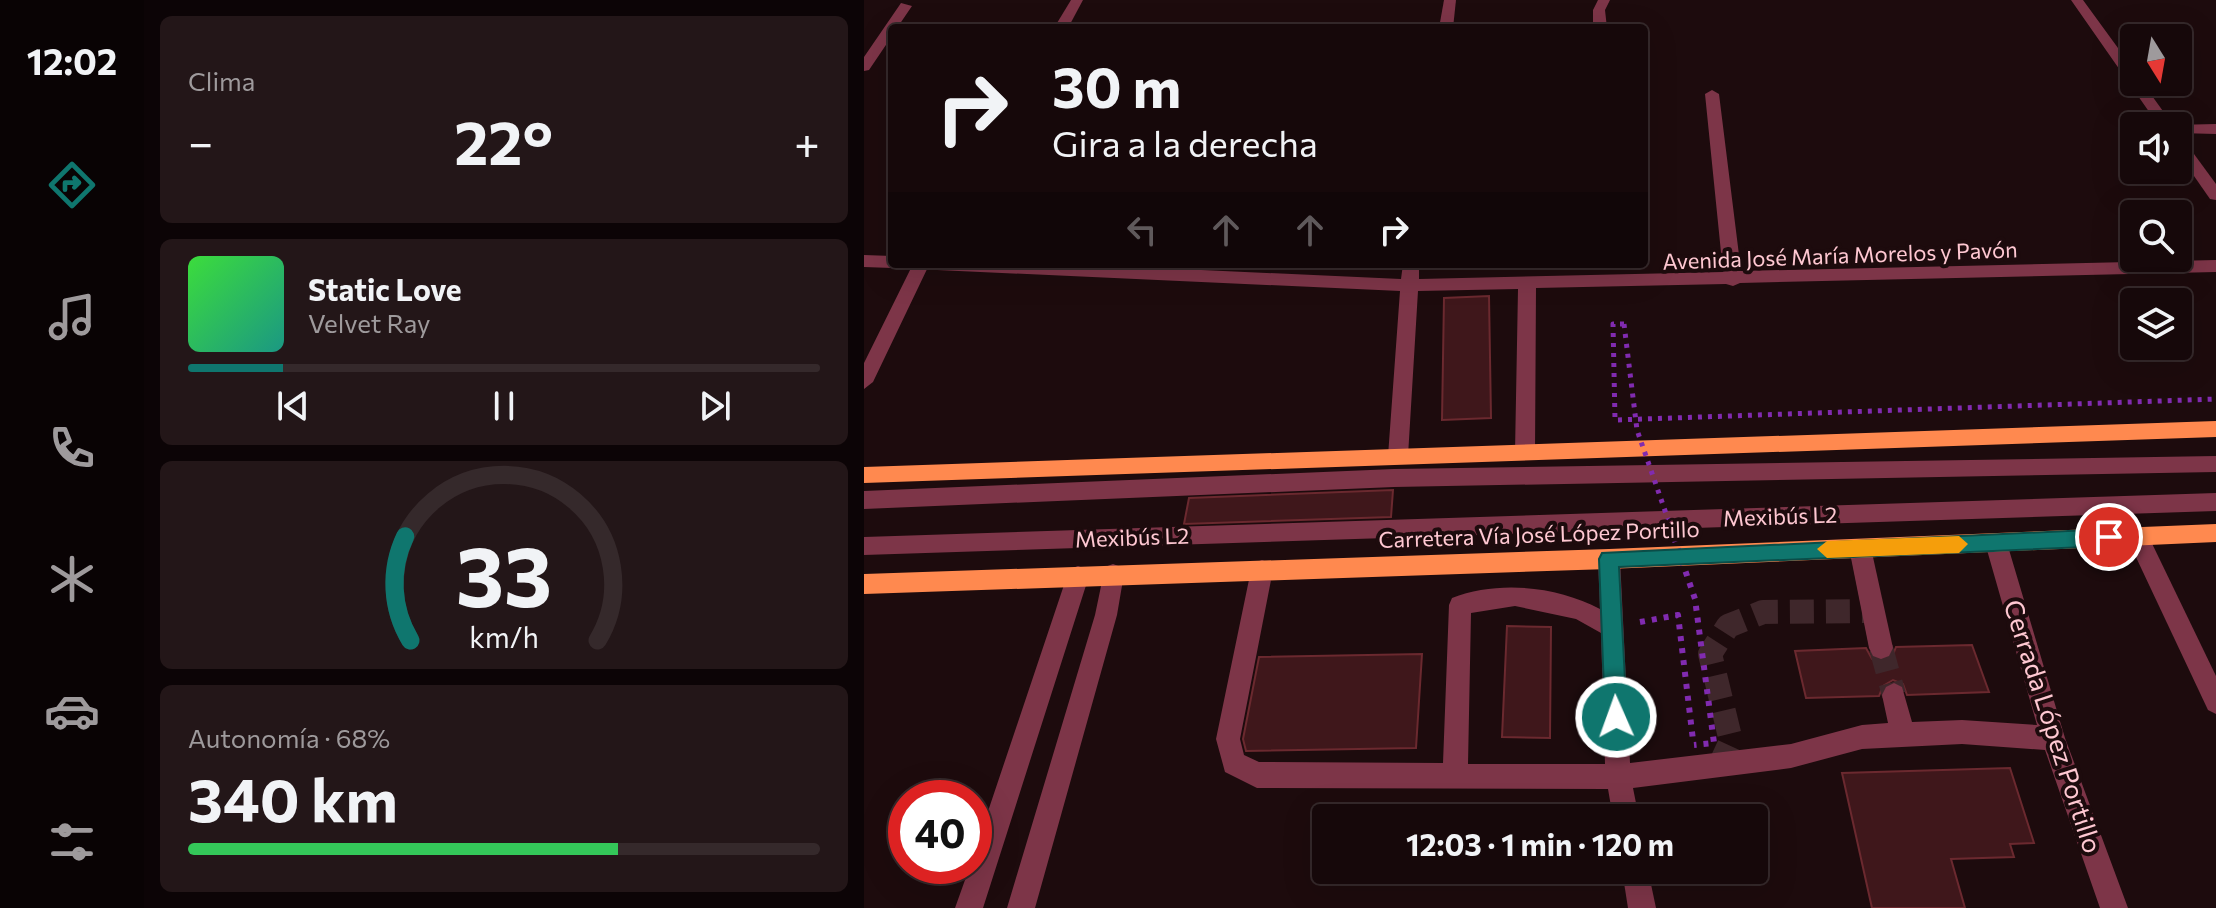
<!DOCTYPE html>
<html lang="es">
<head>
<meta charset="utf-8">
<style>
  :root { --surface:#16080a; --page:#231618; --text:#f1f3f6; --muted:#9e9a9c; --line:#35292b; --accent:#0f766e }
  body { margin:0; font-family:Commissioner,sans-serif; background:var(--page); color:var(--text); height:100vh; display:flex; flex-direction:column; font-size:30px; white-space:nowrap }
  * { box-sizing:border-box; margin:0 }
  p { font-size:26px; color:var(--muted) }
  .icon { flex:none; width:44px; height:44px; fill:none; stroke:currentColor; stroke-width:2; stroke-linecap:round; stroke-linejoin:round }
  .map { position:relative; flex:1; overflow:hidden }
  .side { display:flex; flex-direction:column; gap:16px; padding:16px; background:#0c0406; width:720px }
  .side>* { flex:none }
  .hud { position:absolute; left:24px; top:24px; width:760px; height:244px; border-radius:8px; box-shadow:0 8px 32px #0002,0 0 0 2px var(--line); background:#16080a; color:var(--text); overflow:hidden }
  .needle { width:52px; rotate:169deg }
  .controls { position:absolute; left:1256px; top:24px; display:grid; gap:16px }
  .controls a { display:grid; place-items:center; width:72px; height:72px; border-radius:8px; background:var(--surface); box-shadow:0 8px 32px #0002,0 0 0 2px var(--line); font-size:40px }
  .speed { position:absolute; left:24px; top:780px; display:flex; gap:16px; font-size:40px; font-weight:700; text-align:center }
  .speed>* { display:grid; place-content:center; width:104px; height:104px; border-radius:50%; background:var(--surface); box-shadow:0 8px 32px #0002,0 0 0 2px var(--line); line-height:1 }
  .speed .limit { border:12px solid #d22; background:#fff; color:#111 }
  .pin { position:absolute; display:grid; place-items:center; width:68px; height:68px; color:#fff; margin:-34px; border:4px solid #fff; border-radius:50%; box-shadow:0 2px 8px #0007 }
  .me { position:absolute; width:88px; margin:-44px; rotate:358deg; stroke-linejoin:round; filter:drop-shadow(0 0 6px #0008) }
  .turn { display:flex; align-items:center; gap:28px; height:168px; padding:0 32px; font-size:36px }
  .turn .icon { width:104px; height:104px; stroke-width:2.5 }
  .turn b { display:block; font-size:56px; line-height:68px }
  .lanes { display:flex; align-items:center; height:76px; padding:0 32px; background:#0003; justify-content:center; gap:40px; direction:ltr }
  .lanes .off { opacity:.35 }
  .big { font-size:60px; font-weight:700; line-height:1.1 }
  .side .widget { flex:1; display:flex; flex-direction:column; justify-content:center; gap:12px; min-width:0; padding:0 28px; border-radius:12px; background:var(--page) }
  .side .dial { align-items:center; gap:0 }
  .dial svg { height:208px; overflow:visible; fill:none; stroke:var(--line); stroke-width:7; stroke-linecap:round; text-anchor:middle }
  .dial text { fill:var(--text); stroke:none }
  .song { display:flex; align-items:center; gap:24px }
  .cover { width:96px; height:96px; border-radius:12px; background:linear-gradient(135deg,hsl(120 70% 55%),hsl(170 70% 35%)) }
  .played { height:8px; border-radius:4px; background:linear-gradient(90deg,var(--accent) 15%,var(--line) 15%) }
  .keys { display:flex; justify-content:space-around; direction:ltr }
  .heat { display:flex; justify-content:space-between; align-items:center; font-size:44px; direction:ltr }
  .charge { height:12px; border-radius:6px; background:linear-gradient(90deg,#34c759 68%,var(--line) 0) }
  .trip { position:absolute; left:448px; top:804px; width:456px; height:80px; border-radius:8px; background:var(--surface); box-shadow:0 8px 32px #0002,0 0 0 2px var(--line); font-weight:700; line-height:80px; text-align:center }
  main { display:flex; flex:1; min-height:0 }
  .tab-bar { display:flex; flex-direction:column; width:144px; justify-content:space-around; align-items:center; background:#090304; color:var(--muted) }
  .tab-bar .icon { width:56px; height:56px }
  .tab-bar .current { color:var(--accent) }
  .tab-bar b { font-size:36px; color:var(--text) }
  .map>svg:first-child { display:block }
</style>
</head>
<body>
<main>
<nav class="tab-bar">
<b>12:02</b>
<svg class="icon current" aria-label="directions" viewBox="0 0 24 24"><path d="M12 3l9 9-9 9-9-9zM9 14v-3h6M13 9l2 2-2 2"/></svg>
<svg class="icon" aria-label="music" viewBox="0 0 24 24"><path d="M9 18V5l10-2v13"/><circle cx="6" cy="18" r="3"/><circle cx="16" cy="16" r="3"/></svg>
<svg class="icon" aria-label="phone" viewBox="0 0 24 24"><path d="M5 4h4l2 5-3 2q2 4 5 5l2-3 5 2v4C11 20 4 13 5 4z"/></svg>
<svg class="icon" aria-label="climate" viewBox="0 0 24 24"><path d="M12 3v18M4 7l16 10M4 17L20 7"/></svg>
<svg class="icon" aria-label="car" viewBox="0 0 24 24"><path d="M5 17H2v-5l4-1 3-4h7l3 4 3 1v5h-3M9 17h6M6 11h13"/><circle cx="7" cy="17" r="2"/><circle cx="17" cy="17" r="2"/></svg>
<svg class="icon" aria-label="filters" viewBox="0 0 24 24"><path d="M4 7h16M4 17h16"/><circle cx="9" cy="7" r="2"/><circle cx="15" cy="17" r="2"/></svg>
</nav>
<section class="side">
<div class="widget"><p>Clima</p>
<div class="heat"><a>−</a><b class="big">22°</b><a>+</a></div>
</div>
<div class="widget">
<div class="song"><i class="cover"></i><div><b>Static Love</b><p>Velvet Ray</p></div></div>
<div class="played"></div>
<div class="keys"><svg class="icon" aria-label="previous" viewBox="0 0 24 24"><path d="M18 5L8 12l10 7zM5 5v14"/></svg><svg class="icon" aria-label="pause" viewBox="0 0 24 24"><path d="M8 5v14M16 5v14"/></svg><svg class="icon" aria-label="next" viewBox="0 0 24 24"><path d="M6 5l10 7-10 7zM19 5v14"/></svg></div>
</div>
<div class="widget dial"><svg viewBox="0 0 100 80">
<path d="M14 69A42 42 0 1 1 86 69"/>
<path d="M14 69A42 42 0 0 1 12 29" stroke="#0f766e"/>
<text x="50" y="56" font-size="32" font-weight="700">33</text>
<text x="50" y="72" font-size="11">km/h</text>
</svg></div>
<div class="widget"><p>Autonomía · 68%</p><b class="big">340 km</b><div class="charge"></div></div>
</section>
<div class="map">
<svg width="1352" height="908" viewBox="0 0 1352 908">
  <rect width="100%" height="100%" fill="#1d0b0d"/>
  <g fill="#3f171b" stroke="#6b292f" stroke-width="2">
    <polygon points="625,296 627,418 578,420 580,298"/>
    <polygon points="529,490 527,517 320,524 325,498"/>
    <polygon points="643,626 687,627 686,738 638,737"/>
    <polygon points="1108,645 1125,692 1043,695 1039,684 1029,680 1019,686 1015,696 942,698 931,651 1002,648 1008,659 1018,662 1028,657 1032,647"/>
    <polygon points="558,654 552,748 382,751 379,739 395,657"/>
    <polygon points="1146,768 1170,843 1146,844 1150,857 1087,859 1101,908 1008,908 978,773"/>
  </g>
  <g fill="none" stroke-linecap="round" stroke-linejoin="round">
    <g stroke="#3f272b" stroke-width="24" stroke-dasharray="24 12" stroke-linecap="butt">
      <polyline points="1017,648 1030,695"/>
      <polyline points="855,767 867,741 846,654 864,626 899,612 1009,611"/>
    </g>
    <polyline stroke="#812bb0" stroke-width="5" stroke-dasharray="4 6" stroke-linecap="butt" points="760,324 749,324 751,420 1352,399"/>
    <polyline stroke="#812bb0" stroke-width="6" stroke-dasharray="5 7" stroke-linecap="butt" points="776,622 814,615 829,740"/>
    <g fill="#7d3548" fill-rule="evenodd">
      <polygon points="207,0 219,0 204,28 190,28"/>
      <polygon points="580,0 592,0 589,28 575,28"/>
      <polygon points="734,0 746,0 741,10 743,28 729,28 729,10"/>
      <polygon points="1207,0 1219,0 1270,70 1270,82 1278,82 1309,125 1352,124 1352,134 1314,133 1314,126 1295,126"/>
      <polygon points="37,3 48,6 33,28 28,28 28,36 5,70 0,71 0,57"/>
      <polygon points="848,90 855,94 877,271 1352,260 1352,272 876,283 869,286 862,284 672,288 671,452 668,458 654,458 651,452 654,289 554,291 544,456 541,462 527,462 524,456 536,291 73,270 65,265 9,382 0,389 0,363 49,264 207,264 537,279 539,264 555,264 555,279 859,272 841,94"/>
      <polygon points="1314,137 1319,139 1352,184 1352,200 1346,199 1314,153"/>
      <polygon points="0,255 28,256 28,264 35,264 28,268 0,267"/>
      <polygon points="1352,456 1352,472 530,487 0,509 0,491 530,469"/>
      <polygon points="1352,493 1352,511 0,555 0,537"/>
      <polygon points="1273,527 1281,529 1352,676 1352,714 1344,710 1262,536 1265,529"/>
      <path d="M1132,534L1140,536L1143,543L1201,738L1264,908H1236L1181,750L1098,744L998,749L927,768L769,788L775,818H749L744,789L393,788L361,772L352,739L387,570L390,563L398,560L406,563L409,570L376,739L380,755L395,762L579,763L585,605L588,598C634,580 693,586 736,609L734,559L737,552L745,549L753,552L756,559L766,763L927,744L998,725L1024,723L1018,695L1022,687L1030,683L1038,687L1048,722L1098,720L1173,725L1121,543L1124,536ZM651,606L712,619L737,633L741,764H604L607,613Z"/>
      <polygon points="996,539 1004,541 1007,548 1029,648 1025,656 1017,659 1009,656 1005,648 985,548 988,541"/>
      <polygon points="249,564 257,567 260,574 253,615 171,908 143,908 231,615 241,567"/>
      <polygon points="214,566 222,569 225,576 119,908 91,908 106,866 110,866 110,853 203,576 206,569"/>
      <polygon points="758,870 784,870 792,908 764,908"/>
    </g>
    <g fill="#ff894f" fill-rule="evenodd">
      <polygon points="1352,421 1352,437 0,483 0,467"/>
      <polygon points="1352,524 1352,542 745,569 0,594 0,574 745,549"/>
    </g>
    <polyline stroke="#812bb0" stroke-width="5" stroke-dasharray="4 6" stroke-linecap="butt" points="760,324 773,430 807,528"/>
    <polyline stroke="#812bb0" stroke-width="6" stroke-dasharray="5 7" stroke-linecap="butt" points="806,526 831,599 850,743 830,745"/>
  </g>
  <polygon fill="#0f766e" stroke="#0a4d48" stroke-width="2" points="1245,529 1255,537 1245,546 755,567 763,717 760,724 752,728 744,724 741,717 735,559 738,553"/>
  <polygon fill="#f59e0b" points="1095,536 1104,544 1095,553 963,558 953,549 963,541"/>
  <g text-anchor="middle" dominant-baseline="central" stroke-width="8" stroke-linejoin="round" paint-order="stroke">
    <g font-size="22" fill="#ffc8d2" stroke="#1d0b0d">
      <text transform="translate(976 255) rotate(-2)">Avenida José María Morelos y Pavón</text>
      <text transform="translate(916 516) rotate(-2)">Mexibús L2</text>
      <text transform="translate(675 534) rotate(-2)">Carretera Vía José López Portillo</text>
      <text transform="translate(268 537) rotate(-2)">Mexibús L2</text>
    </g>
    <g font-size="26" fill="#ffc8d2" stroke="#1d0b0d">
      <text transform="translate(1190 726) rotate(72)">Cerrada López Portillo</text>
    </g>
  </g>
</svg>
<div class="controls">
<a><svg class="needle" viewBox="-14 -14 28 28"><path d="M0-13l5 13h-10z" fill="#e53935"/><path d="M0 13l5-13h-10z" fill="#9e9a9c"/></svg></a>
<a><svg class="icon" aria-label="sound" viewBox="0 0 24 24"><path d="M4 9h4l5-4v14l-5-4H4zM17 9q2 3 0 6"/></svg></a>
<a><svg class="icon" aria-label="search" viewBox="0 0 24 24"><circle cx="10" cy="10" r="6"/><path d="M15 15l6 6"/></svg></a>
<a><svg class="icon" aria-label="layers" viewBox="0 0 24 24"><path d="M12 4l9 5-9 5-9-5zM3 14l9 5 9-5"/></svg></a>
</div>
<div class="speed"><div class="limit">40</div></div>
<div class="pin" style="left:1245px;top:537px;background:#d93025"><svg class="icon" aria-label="arrive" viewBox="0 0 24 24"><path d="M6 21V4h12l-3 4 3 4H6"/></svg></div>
<svg class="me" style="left:752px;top:717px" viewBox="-20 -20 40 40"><circle r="17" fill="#0f766e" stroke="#fff" stroke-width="3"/><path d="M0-11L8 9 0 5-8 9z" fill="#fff"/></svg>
<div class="trip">12:03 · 1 min · 120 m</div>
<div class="hud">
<div class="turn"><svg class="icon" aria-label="right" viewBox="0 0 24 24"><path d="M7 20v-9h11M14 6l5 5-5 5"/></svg><div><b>30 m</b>Gira a la derecha</div></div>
<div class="lanes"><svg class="icon off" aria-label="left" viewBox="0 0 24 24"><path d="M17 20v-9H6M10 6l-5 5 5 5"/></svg><svg class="icon off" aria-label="ahead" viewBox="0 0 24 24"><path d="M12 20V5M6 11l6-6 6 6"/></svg><svg class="icon off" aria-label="ahead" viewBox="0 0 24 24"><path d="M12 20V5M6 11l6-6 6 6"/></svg><svg class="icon" aria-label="right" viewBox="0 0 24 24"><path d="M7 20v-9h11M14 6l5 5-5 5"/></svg></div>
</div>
</div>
</main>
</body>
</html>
